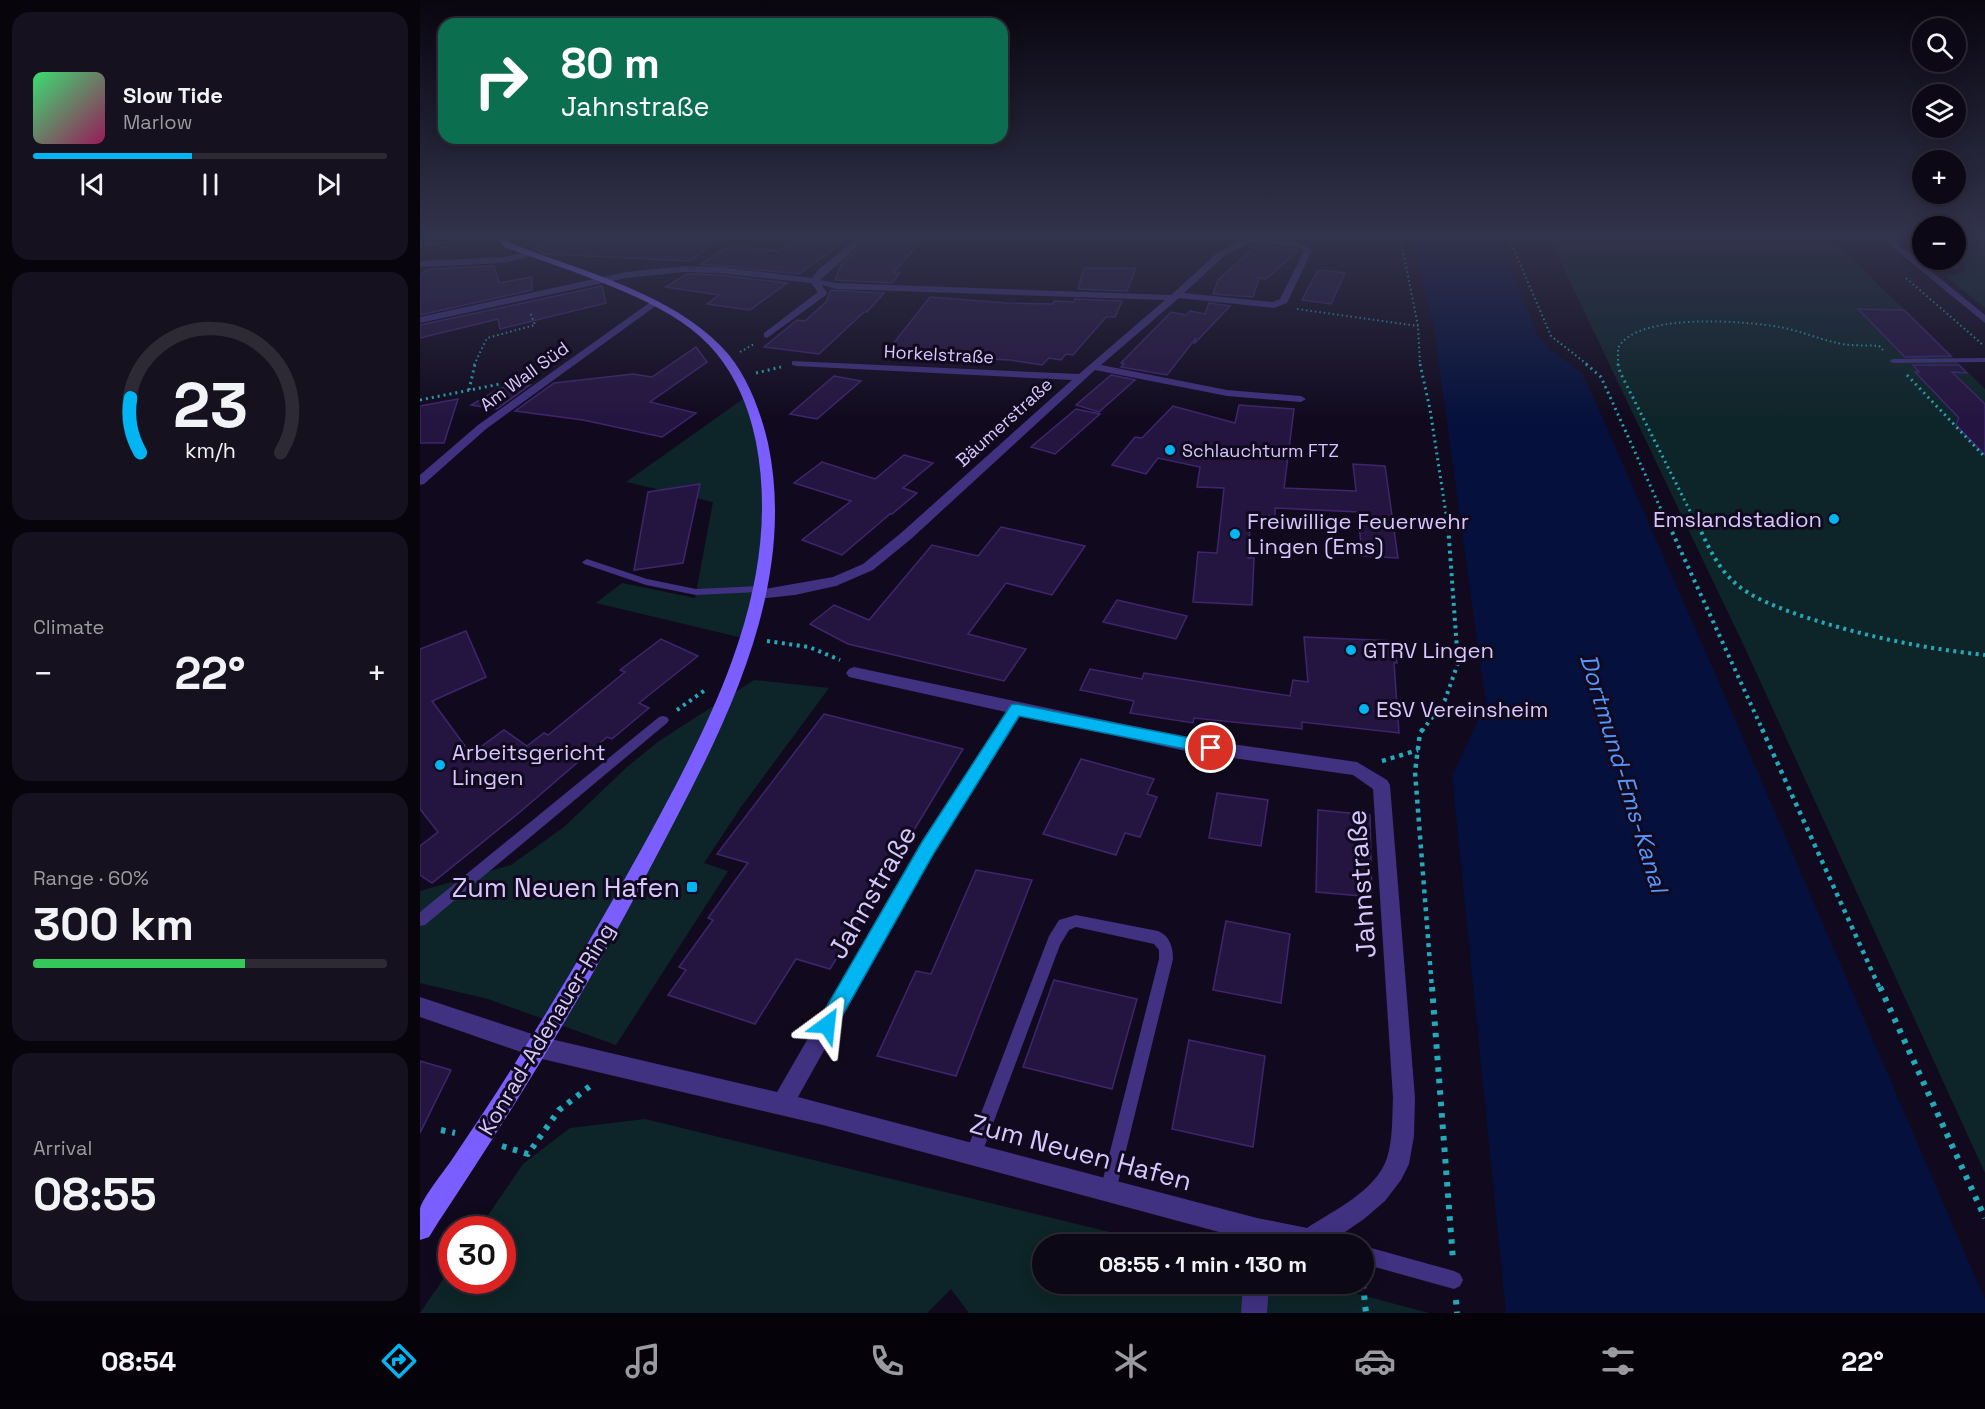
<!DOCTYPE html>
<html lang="en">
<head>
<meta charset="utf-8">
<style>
  :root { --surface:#0d0816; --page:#16111f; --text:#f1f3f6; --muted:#9a9aa1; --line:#2d2935; --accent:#00b5f2 }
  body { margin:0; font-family:"Space Grotesk",sans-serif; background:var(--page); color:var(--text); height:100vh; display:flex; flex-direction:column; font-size:22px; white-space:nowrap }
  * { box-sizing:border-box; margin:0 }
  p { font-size:20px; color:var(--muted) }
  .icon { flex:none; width:33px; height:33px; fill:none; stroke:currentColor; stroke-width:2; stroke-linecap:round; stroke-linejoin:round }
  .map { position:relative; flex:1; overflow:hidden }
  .panel { display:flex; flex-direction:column; gap:12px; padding:12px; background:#07040c; width:420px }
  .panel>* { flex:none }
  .hud { position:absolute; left:18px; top:18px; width:570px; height:126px; border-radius:18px; box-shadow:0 3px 15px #0003,0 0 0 2px var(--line); background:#0b6e4f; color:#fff; overflow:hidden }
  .fabs { position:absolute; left:1492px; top:18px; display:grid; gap:12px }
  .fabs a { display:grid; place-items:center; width:54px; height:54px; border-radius:50%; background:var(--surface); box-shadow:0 3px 15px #0003,0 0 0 2px var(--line); font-size:30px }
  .speed { position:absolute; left:18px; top:1216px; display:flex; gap:12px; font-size:30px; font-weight:700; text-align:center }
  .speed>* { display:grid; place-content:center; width:78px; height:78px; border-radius:50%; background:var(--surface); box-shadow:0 3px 15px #0003,0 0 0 2px var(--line); line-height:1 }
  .speed .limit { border:9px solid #d22; background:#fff; color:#111 }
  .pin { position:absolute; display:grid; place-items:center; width:51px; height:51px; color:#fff; margin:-26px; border:3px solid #fff; border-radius:50%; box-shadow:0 2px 6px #0007 }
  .me { position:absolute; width:66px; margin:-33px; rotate:30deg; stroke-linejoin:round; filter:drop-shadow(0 0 4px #0008) }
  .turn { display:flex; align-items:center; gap:21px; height:126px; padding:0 24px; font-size:27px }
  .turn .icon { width:78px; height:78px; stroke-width:2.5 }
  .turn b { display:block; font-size:42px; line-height:51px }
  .big { font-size:45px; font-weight:800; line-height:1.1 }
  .panel .widget { flex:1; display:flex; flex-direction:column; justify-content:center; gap:9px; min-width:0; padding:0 21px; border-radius:18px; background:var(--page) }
  .panel .dial { align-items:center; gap:0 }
  .dial svg { height:156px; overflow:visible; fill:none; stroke:var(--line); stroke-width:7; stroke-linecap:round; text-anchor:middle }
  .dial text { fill:var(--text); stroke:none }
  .song { display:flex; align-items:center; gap:18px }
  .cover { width:72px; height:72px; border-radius:9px; background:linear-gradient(135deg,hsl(140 70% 55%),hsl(330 70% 35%)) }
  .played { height:6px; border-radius:3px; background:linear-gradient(90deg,var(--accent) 45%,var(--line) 45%) }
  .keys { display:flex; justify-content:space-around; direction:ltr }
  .heat { display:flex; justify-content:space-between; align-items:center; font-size:33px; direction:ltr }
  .charge { height:9px; border-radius:4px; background:linear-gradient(90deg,#34c759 60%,var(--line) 0) }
  .trip { position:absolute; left:612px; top:1234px; width:342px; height:60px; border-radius:30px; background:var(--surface); box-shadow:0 3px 15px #0003,0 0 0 2px var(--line); font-weight:800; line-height:60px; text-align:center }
  .dock { display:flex; height:96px; justify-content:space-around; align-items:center; background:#050309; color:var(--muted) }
  .dock .icon { width:42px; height:42px }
  .dock .active { color:var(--accent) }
  .dock b { font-size:27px; color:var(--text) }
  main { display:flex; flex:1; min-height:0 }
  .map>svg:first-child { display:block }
</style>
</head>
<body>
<main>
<section class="panel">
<div class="widget">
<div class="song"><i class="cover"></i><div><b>Slow Tide</b><p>Marlow</p></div></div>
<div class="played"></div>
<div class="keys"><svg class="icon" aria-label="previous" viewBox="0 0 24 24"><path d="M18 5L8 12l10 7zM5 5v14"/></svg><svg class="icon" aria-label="pause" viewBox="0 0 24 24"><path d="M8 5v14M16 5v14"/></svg><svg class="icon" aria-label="next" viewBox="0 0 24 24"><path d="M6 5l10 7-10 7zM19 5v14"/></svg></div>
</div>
<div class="widget dial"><svg viewBox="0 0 100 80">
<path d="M14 69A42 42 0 1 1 86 69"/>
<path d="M14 69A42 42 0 0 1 9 41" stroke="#00b5f2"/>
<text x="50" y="56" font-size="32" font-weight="700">23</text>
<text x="50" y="72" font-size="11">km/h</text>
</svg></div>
<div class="widget"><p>Climate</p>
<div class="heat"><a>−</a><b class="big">22°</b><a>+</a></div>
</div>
<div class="widget"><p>Range · 60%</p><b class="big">300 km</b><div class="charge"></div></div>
<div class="widget"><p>Arrival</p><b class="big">08:55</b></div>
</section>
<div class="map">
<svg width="1565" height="1313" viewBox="0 0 1565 1313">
  <rect width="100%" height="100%" fill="#110a1e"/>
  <g fill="#0d2528">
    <polygon points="1128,236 1409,236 1565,389 1565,1173 1325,648"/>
    <polygon points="1536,236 1565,236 1565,308 1526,276 1544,272 1546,268 1537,252 1549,249"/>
    <polygon points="323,399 333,408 349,526 327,639 176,603 202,583 275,598 293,502 206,482"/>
    <polygon points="334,680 409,688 321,807 284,863 308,871 196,1045 68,999 0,983 0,891 91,865 144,827 207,767 239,741"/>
    <polygon points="225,1119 743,1245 622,1245 622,1284 899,1284 1009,1313 549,1313 531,1289 507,1313 0,1313 31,1268 32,1281 82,1281 82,1230 58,1230 103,1164 150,1128"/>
  </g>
  <polygon fill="#05113c" points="992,236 1077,236 1118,336 1130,349 1163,374 1301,687 1565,1300 1565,1313 1086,1313 1032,776 1066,704 1014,329"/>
  <g fill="#241540" stroke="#3f256e" stroke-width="1.5">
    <polygon points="116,236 222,236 295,241 270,261 126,254 116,250"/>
    <polygon points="382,236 431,236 379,274 281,264 310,246 360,251"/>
    <polygon points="457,237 503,239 473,273 480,273 472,283 415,280 422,263 447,241 452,241"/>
    <polygon points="837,245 879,250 846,279 839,278 833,297 793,294 798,280"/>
    <polygon points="74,266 79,283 112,277 112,290 0,315 0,275 8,269"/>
    <polygon points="664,268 716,268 707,291 658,289"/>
    <polygon points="898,270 925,273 911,304 882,300"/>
    <polygon points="266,274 299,275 367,283 330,310 287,304 299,295 246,287"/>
    <polygon points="182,286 186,303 80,329 78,319 0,338 0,325"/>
    <polygon points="411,290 464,293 447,312 444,312 399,354 344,347 377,320 385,321 406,302"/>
    <polygon points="510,297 587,303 633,304 634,301 654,302 655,299 702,301 695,317 686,317 653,355 646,354 641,360 629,358 622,365 590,360 465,354"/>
    <polygon points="789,303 810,306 774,344 776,338 747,375 701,367 704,364 701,363 751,312 766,315 770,311 785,314"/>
    <polygon points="1438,309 1484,310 1531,356 1485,357"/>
    <polygon points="276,347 287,362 230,402 276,413 242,437 163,420 95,411 134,383 213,374 232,377"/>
    <polygon points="1493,365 1539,365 1547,373 1532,372 1565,404 1565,455 1536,425 1539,418 1495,372 1499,372"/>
    <polygon points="691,375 715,380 679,412 656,405"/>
    <polygon points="414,376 441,381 397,419 370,414"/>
    <polygon points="110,385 77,409 51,405 80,388"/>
    <polygon points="38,399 24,443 0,443 0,406"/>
    <polygon points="819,405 874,409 864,488 936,491 933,464 965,466 978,558 942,556 938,512 855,508 855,516 831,515 828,558 834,558 832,605 773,602 778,552 797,553 804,488 777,487 780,467 738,458 726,474 692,465 715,437 722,438 753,406 815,423"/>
    <polygon points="656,409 680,414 635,454 611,447"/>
    <polygon points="484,455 513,463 483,488 497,493 472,514 470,514 422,555 382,540 431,501 374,483 402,462 455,479"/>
    <polygon points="280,484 263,563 214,570 228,492"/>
    <polygon points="581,527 665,546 632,595 586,583 548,634 606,649 584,681 428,644 390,624 414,605 449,620 512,545 558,556"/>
    <polygon points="697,600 767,616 756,639 683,622"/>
    <polygon points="46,631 66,677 12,701 51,754 84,730 107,746 124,733 128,735 205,672 200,670 241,639 278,656 219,703 229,708 192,739 187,737 100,812 12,883 0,875 0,846 18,832 0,809 0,649"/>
    <polygon points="884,637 975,641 977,663 974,663 979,733 882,722 882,729 774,718 773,723 710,713 714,701 660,690 670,669 722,679 724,673 870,696 873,680 888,682"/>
    <polygon points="404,714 543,749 410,969 376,959 335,1024 248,995 266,970 259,967 293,920 288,918 328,863 297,854"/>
    <polygon points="661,759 734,779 727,794 737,797 720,837 705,833 696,855 623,834"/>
    <polygon points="797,793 848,800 841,846 789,838"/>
    <polygon points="898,810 950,815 952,897 896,892"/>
    <polygon points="556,870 612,880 536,1076 457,1056 496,971 511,974"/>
    <polygon points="806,921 870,934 861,1003 793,990"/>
    <polygon points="634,980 717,999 692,1089 603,1067"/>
    <polygon points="769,1040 845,1056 833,1147 752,1129"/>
    <polygon points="0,1061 31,1070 0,1133"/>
  </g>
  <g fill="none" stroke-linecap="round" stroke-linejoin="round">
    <g stroke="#23a9b7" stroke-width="2" stroke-dasharray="1.5 3" stroke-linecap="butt">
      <polyline points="53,236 64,245"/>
      <polyline points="980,236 998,326 1000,365"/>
      <polyline points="1088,236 1131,336 1168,365"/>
      <polyline points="1439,236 1449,246"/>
      <polyline points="0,245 56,240"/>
      <polyline points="1486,278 1562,344"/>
      <polyline points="877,309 998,326"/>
      <polyline points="320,352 334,344"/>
      <polyline points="54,365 67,338 115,325 110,312"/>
      <path d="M1198,365V348C1217,312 1325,321 1360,327C1381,331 1401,340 1422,344C1434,346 1447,345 1459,346L1463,350"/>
    </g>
    <g stroke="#23a9b7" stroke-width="3" stroke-dasharray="2 4" stroke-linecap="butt">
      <polyline points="1000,364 1010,409 1028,527"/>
      <polyline points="1166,364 1181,377 1249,527"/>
      <polyline points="1198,364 1200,372 1278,527"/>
      <polyline points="336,373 361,367"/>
      <polyline points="1487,375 1565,457"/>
      <polyline points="49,390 55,364"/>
      <polyline points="0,400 95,381"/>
    </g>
    <g stroke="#23a9b7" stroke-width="4" stroke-dasharray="3 4.5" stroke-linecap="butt">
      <polyline points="1249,525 1343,731"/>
      <path d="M1278,525C1288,546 1297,567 1315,583C1332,598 1355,606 1376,614C1438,635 1500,648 1565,655"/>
      <polyline points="347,641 389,647 420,660"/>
      <polyline points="257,710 285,690"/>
      <polyline points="1002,731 1025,700 1038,663 1028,525"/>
    </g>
    <g stroke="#23a9b7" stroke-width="4.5" stroke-dasharray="4 5" stroke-linecap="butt">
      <polyline points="1003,729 1000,733 995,772 1012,989"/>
      <polyline points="1342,729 1460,989"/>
      <polyline points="962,761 998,750"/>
    </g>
    <g stroke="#23a9b7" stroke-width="6" stroke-dasharray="4.5 7" stroke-linecap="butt">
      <polyline points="1012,987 1033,1260"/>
      <polyline points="1460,987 1565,1218"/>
      <polyline points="21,1130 35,1133"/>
      <polyline points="82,1146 108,1154 139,1110 174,1083"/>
      <polyline points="943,1284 946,1313"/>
      <polyline points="1036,1300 1037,1313"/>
    </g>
    <g fill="#403181" fill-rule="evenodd">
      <polygon points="1527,260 1533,260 1538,263 1537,268 1504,272 1501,270 1504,268 1533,265"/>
      <polygon points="1565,358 1565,362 1473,363 1469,361 1473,359"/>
      <polygon points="167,559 227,579 276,589 339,586 344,589 339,592 276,595 226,585 164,564 162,562"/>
      <polygon points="243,716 247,717 249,720 247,723 5,925 0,926 0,912 239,717"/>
      <path d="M656,915L738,931C750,936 753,947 753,959L696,1191L694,1197L688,1199L682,1197L680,1191L739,959V950L734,944L656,927L649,930L640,945L559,1161L553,1163L547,1161L545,1155L629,936L639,920Z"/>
      <polygon points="944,1246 1034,1271 1040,1274 1043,1280 1040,1286 1034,1289 944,1264"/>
    </g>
    <g fill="#403181" fill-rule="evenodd">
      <path d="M440,236H449L400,280L416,283L751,295L797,253L828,236L881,243L892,250L867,303L854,308L759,298L681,365L807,390L881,396L886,399L881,402L807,396L675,370L491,539L453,570L416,586L375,595L338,599L331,594L333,591L413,577L443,564L481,533L652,380L376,366L372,365V361L659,374L745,300L416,289L402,285L407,293L406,295L347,338L344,337V333L398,292L391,283L299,273L264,272L206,278L0,323V317L206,272L264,266L299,267L392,278L399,269ZM831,242L879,247L884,251L860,299L853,302L764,293L803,257Z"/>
      <polygon points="1459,236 1468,236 1565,315 1565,323"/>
      <polygon points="110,251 114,254 113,256 84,263 0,267 0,261 84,257"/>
      <polygon points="229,303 237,305 66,429 4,484 0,485 0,475 58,425"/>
      <path d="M434,667L770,738L937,762L967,780L970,785L995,1098L994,1136L989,1164L981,1180L965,1201L944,1219L906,1245H825V1239L403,1125L118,1058L0,1017V997L118,1036L357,1092L502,841L586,712L429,677L426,673L429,669ZM601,715L770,752L933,775L953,789L973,1098C972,1118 973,1139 967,1158C956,1191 914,1210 887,1228L837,1218L378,1097L514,853Z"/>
      <polygon points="823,1284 849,1284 847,1313 821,1313"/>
    </g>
    <path fill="#7b5eff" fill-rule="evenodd" d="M77,236H85L90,243C161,271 259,295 309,355C329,380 341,413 348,443C380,596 296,742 228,872C165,993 94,1108 19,1221L9,1237L0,1240C0,1231 0,1219 0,1209C2,1198 26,1169 33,1158C56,1124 79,1090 100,1055C143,987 183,918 222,848C289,725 364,588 336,442C329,406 314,371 288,344C243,297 145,270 84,247Z"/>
  </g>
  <linearGradient id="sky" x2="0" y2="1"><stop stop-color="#090610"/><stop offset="0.56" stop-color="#32334c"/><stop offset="1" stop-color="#32334c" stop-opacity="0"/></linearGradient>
  <rect width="1565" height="420" fill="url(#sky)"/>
  <polygon fill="#00b5f2" stroke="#00769d" stroke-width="1.5" points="596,704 791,742 797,744 799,748 797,752 791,754 599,716 514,853 413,1032 407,1035 400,1032 397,1025 400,1018 502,842 591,705"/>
  <g fill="#00b5f2" stroke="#110a1e" stroke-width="2">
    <circle cx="750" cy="450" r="6"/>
    <circle cx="1414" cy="519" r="6"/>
    <circle cx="815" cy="534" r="6"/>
    <circle cx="931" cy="650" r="6"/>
    <circle cx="944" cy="709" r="6"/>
    <circle cx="20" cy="765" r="6"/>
    <rect x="266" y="881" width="12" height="12" rx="3"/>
  </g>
  <g text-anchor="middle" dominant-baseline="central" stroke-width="6" stroke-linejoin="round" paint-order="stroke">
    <g font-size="18" fill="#d6c7ff" stroke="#110a1e">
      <text transform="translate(519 354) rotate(3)">Horkelstraße</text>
      <text transform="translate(104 376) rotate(-36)">Am Wall Süd</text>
      <text transform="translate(584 422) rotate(-42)">Bäumerstraße</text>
    </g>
    <g font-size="18" fill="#d6c7ff" stroke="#110a1e" text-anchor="start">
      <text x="762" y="450">Schlauchturm FTZ</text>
    </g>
    <g font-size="22" fill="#d6c7ff" stroke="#110a1e" text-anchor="start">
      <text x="1402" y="519" text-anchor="end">Emslandstadion</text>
      <text x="827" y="521">Freiwillige Feuerwehr<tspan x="827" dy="25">Lingen (Ems)</tspan></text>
      <text x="943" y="650">GTRV Lingen</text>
      <text x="956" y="709">ESV Vereinsheim</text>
      <text x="32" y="752">Arbeitsgericht<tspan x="32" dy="25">Lingen</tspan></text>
    </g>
    <g font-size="22" fill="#d6c7ff" stroke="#110a1e">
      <text transform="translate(126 1029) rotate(-59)">Konrad-Adenauer-Ring</text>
    </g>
    <g font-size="24" font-style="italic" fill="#5596ff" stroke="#110a1e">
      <text transform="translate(1204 773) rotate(73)">Dortmund-Ems-Kanal</text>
    </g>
    <g font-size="27" fill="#d6c7ff" stroke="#110a1e">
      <text transform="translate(941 884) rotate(-94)">Jahnstraße</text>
      <text transform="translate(452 892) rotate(-60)">Jahnstraße</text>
      <text transform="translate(661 1152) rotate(15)">Zum Neuen Hafen</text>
    </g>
    <g font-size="27" fill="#d6c7ff" stroke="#110a1e" text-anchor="end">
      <text x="260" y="887">Zum Neuen Hafen</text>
    </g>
  </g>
</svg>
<div class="fabs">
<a><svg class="icon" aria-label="search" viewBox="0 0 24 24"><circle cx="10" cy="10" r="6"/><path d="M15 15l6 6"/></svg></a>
<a><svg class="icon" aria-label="layers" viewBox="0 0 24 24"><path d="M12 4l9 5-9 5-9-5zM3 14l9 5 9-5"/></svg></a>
<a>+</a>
<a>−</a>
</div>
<div class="speed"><div class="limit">30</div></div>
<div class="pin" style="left:791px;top:748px;background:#d93025"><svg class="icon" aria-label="arrive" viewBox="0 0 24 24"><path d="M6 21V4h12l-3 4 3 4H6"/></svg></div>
<svg class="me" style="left:407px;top:1025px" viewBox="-20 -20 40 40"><path d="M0-17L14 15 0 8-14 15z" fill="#00b5f2" stroke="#fff" stroke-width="4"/></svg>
<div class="trip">08:55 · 1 min · 130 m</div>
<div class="hud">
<div class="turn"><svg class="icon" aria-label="right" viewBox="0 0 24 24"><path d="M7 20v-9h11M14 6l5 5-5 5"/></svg><div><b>80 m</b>Jahnstraße</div></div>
</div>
</div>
</main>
<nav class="dock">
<b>08:54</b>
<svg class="icon active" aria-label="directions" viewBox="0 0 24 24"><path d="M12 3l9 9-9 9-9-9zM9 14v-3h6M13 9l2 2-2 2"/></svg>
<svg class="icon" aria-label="music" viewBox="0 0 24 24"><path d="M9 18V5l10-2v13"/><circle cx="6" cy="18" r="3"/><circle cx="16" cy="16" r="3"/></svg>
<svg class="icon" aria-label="phone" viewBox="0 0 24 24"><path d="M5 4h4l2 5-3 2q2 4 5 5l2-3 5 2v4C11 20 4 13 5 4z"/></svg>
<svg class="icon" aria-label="climate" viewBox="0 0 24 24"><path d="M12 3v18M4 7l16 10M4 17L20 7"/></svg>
<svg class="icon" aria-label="car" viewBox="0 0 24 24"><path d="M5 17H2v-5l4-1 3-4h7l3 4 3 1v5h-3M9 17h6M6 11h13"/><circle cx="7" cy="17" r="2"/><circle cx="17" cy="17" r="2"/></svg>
<svg class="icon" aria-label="filters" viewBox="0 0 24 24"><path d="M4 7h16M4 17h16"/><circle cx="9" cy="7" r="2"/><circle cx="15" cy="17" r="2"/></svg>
<b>22°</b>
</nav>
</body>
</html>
